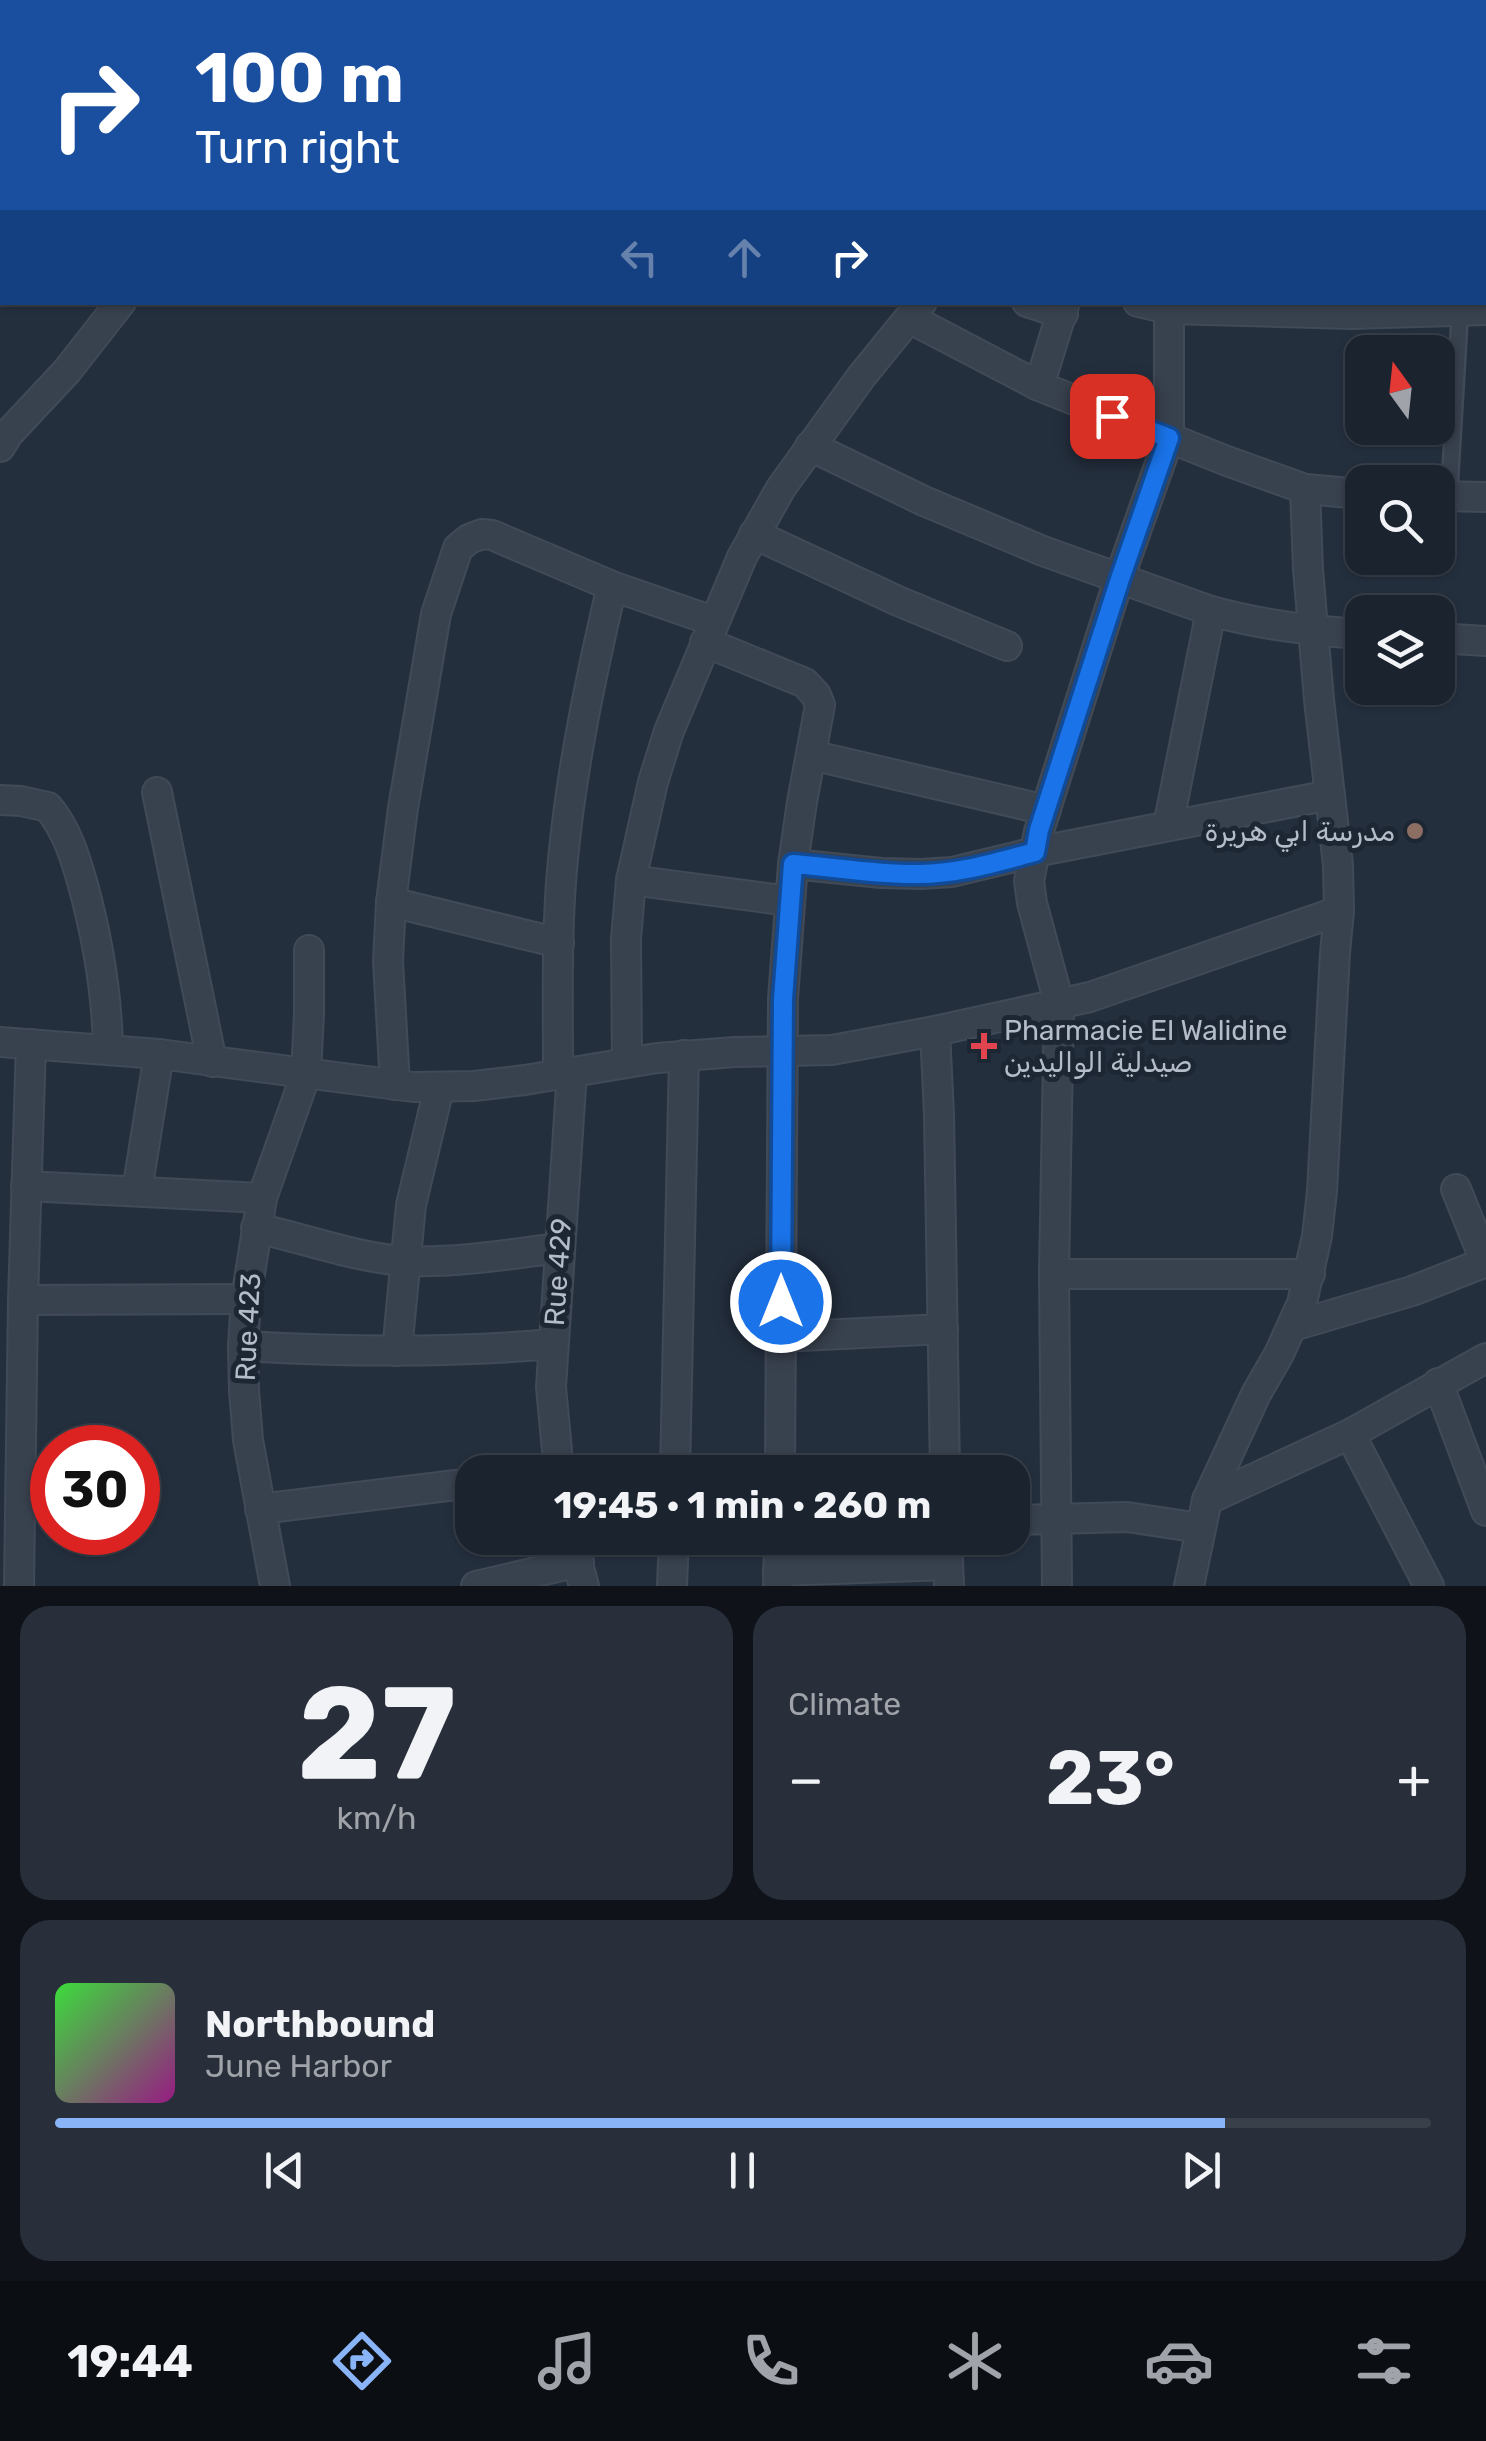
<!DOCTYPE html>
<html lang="en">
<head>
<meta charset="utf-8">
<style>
  :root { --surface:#1b232e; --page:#282f3a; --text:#f1f3f6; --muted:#a0a4aa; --line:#39404a; --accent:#8ab4f8 }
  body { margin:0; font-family:Rubik,"Noto Naskh Arabic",sans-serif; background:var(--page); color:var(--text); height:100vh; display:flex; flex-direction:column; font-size:38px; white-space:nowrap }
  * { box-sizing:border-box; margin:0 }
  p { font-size:32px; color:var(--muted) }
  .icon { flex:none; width:55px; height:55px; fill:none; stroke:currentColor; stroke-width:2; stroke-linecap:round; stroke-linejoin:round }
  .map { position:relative; height:1586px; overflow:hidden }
  .sheet { display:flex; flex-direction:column; gap:20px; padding:20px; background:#0f1319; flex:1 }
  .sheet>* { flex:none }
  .hud { position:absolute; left:0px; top:0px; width:1488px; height:305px; box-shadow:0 2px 8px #0004,0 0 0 2px var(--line); background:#1a4fa0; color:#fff; overflow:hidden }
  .needle { width:65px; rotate:345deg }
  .tools { position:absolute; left:1345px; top:335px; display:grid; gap:20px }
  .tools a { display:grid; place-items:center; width:110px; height:110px; border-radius:20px; background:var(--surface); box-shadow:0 2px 8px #0004,0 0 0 2px var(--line); font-size:50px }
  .speed { position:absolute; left:30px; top:1425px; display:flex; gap:20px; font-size:50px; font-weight:700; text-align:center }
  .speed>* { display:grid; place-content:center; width:130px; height:130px; border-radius:50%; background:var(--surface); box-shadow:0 2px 8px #0004,0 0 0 2px var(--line); line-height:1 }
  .speed .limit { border:15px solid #d22; background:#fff; color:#111 }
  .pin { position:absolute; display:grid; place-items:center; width:85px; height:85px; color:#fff; margin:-42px; border-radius:20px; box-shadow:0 5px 15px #0006 }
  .me { position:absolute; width:110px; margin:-55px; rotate:0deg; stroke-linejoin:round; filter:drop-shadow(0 0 8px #0008) }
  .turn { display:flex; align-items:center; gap:35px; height:210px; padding:0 30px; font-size:45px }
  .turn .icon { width:130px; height:130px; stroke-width:2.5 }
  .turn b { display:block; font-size:70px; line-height:85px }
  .lanes { display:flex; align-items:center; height:95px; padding:0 30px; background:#0003; justify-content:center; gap:50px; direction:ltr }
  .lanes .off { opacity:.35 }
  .big { font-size:75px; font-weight:700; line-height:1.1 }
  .sheet .widget { flex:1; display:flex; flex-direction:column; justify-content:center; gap:15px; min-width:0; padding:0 35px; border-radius:30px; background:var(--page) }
  .sheet .dial { align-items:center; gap:0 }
  .dial b { font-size:130px; line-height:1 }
  .song { display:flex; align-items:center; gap:30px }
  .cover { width:120px; height:120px; border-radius:15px; background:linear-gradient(135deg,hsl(120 70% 55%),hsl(310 70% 35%)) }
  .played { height:10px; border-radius:5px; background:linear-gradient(90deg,var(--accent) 85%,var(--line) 85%) }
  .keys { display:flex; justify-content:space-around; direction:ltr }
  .heat { display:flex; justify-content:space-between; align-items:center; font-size:55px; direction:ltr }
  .sheet .tiles { flex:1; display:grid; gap:20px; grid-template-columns:1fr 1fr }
  .widget:last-child { grid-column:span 2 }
  .trip { position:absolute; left:455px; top:1455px; width:575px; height:100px; border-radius:30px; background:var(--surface); box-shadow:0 2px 8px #0004,0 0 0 2px var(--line); font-weight:700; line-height:100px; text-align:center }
  .tab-bar { display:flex; height:160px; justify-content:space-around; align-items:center; background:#0b0e12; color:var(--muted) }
  .tab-bar .icon { width:70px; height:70px }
  .tab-bar .selected { color:var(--accent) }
  .tab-bar b { font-size:45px; color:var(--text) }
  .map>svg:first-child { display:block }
</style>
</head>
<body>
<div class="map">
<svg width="1486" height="1586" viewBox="0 0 1486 1586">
  <rect width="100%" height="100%" fill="#242f3e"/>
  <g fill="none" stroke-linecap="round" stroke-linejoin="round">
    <g stroke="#414a57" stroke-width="19">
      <polyline id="service" points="1449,497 1460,311"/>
    </g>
    <g stroke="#414a57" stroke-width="32">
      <g id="minor">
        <polyline points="587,0 589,2"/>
        <polyline points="685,0 687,2"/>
        <polyline points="780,0 780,2"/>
        <polyline points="892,0 892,2"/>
        <polyline points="1074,0 1074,2"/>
        <polyline points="26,2 27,0"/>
        <polyline points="1228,2 1229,0"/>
        <polyline points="1485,26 1486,26"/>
        <polyline points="0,80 2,72"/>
        <polyline points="0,151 2,151"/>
        <polyline points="1485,178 1486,178"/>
        <polyline points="1027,302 1063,314"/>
        <polyline points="1138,302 1169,309 1170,302"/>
        <polyline points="911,319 1039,386 1227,461 1305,489 1362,494"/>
        <polyline points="1039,386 1065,302"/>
        <path d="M810,446L924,501L1043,551L1211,611C1261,625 1311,631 1362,634"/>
        <polyline points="0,447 8,434 67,371 121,302"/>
        <polyline points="1438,496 1486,497"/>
        <polyline points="754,534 898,601 1007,646"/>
        <polyline points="1438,638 1486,641"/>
        <polyline points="705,642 805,683 816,695 820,705 802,802 793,864 783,999 780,1472"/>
        <polyline points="811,755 1046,810"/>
        <polyline points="157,792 212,1062"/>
        <path d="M0,800L21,801L48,807C67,830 75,857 83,885C98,940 107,993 108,1049"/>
        <polyline points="1168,826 1211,611"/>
        <polyline points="793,864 881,873 921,874 952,872 1035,852 1330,795"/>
        <polyline points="631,880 789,901"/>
        <polyline points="391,902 559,943"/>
        <polyline points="935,1031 939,1115 945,1472"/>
        <polyline points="0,1042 159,1054 413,1087 474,1086 525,1080 657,1058 735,1052 832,1050 935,1031 1090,997 1339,911"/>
        <polyline points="627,1062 626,939 631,880 653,782 669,731 742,557 781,488 861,377 922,302"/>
        <path d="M558,1075C558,1003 556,930 563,859C572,766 591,676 612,586"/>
        <polyline points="395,1085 388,961 391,902 403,808 436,614 458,548 469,539 482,534 492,535 612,586 713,621"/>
        <polyline points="26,1186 262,1198"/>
        <polyline points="1456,1189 1486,1263"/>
        <polyline points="137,1191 159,1054"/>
        <path d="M256,1228C303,1238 360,1259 407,1261C458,1263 509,1254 560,1248"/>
        <polyline points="1054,1274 1310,1274"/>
        <polyline points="23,1300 246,1299"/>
        <polyline points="1293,1326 1412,1291 1486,1262"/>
        <polyline points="781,1337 943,1329"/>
        <path d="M243,1346C346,1352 450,1353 553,1344"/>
        <polyline points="397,1351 411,1205 439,1088"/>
        <polyline points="1438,1383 1486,1511"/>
        <polyline points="1350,1434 1429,1586"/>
        <polyline points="559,1472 551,1387 572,1072"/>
        <polyline points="675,1472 684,1055"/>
        <polyline points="1207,1500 1350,1434 1486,1358"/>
        <polyline points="260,1509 472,1483"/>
        <polyline points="1012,1520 1127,1517 1200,1528"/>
        <polyline points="571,1538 584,1586"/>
        <polyline points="947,1538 949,1586"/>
        <polyline points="778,1571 948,1565"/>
        <polyline points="19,1586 23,1300 31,1044"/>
        <polyline points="275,1586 248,1440 244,1390 243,1346 246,1299 262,1198 306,1074 309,1014 309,950"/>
        <polyline points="476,1586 579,1562"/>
        <polyline points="672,1586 674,1538"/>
        <polyline points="778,1586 779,1538"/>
        <polyline points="1057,1586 1054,1274 1059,1003 1032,903 1029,881 1039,831 1119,579 1169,438 1169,309 1352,314 1486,310"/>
        <polyline points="1189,1586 1207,1500 1256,1394 1279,1354 1302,1303 1317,1236 1322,1191 1335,953 1339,911 1338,865 1319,700 1308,569 1305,489"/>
      </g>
    </g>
    <use href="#service" stroke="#38414e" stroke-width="14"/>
    <use href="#minor" stroke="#38414e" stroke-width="28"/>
  </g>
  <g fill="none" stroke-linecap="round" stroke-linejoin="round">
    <g stroke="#114b97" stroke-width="25">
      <path id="route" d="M781,1302L783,999L793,864C835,867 877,875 919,874C959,874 997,862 1035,852L1039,830L1120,579L1169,438L1112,416"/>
    </g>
    <use href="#route" stroke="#1a73e8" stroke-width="18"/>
  </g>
  <circle fill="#8d6e63" stroke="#1d2633" stroke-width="4" cx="1415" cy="831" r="10"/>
  <path fill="#e0444e" stroke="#1d2633" stroke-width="4" d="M979 1031h10v10h10v10h-10v10h-10v-10h-10v-10h10z"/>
  <g text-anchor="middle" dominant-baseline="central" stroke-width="10" stroke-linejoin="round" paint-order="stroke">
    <g font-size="28" fill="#b4bcc9" stroke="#1d2633" text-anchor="end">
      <text x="1395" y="831">مدرسة ابي هريرة</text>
      <text x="1004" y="1030" text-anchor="start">Pharmacie El Walidine<tspan x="1004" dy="32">صيدلية الواليدين</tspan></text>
    </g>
    <g font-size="28" fill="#b4bcc9" stroke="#1d2633">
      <text transform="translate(558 1272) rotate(-86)">Rue 429</text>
      <text transform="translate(248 1327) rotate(-87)">Rue 423</text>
    </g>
  </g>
</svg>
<div class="tools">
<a><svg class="needle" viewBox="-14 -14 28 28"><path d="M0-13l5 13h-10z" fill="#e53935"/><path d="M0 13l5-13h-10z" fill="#a0a4aa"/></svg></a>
<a><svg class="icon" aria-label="search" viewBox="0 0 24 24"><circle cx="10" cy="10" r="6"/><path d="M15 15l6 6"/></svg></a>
<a><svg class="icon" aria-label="layers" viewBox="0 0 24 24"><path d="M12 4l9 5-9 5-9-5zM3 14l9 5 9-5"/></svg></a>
</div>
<div class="speed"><div class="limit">30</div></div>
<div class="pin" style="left:1112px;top:416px;background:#d93025"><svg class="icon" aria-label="arrive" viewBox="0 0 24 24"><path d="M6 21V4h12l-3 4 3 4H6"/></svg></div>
<svg class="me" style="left:781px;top:1302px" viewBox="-20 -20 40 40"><circle r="17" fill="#1a73e8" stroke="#fff" stroke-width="3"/><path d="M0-11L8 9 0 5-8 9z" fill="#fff"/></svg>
<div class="trip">19:45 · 1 min · 260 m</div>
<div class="hud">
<div class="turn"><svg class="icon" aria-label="right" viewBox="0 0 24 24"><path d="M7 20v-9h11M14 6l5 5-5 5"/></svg><div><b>100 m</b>Turn right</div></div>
<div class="lanes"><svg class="icon off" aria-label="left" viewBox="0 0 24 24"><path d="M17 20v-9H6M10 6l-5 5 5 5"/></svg><svg class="icon off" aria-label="ahead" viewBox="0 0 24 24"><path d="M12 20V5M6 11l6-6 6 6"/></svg><svg class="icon" aria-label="right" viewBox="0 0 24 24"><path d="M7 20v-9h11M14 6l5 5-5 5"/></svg></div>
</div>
</div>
<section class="sheet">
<div class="tiles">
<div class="widget dial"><b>27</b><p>km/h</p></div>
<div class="widget"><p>Climate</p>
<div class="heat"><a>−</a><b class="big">23°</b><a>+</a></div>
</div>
<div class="widget">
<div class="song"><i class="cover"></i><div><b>Northbound</b><p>June Harbor</p></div></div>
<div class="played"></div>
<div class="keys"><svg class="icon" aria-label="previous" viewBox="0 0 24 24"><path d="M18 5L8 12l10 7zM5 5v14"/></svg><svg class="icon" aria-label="pause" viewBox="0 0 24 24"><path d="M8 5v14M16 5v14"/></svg><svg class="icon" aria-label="next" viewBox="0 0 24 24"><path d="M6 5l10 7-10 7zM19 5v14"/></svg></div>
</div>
</div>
</section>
<nav class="tab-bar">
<b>19:44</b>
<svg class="icon selected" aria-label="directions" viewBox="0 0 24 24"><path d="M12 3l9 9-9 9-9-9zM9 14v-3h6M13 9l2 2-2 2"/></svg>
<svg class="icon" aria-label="music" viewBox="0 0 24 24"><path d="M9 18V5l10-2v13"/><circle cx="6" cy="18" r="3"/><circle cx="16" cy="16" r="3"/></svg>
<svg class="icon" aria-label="phone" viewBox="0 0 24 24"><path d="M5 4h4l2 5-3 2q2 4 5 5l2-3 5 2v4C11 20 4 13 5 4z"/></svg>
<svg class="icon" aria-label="climate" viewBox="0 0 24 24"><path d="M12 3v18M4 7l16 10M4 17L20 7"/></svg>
<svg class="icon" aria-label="car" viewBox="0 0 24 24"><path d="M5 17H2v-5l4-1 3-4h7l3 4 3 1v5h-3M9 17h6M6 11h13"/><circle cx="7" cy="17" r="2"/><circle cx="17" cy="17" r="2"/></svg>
<svg class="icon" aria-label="filters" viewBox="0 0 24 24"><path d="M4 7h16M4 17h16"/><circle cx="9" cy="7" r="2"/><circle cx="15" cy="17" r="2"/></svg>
</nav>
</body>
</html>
